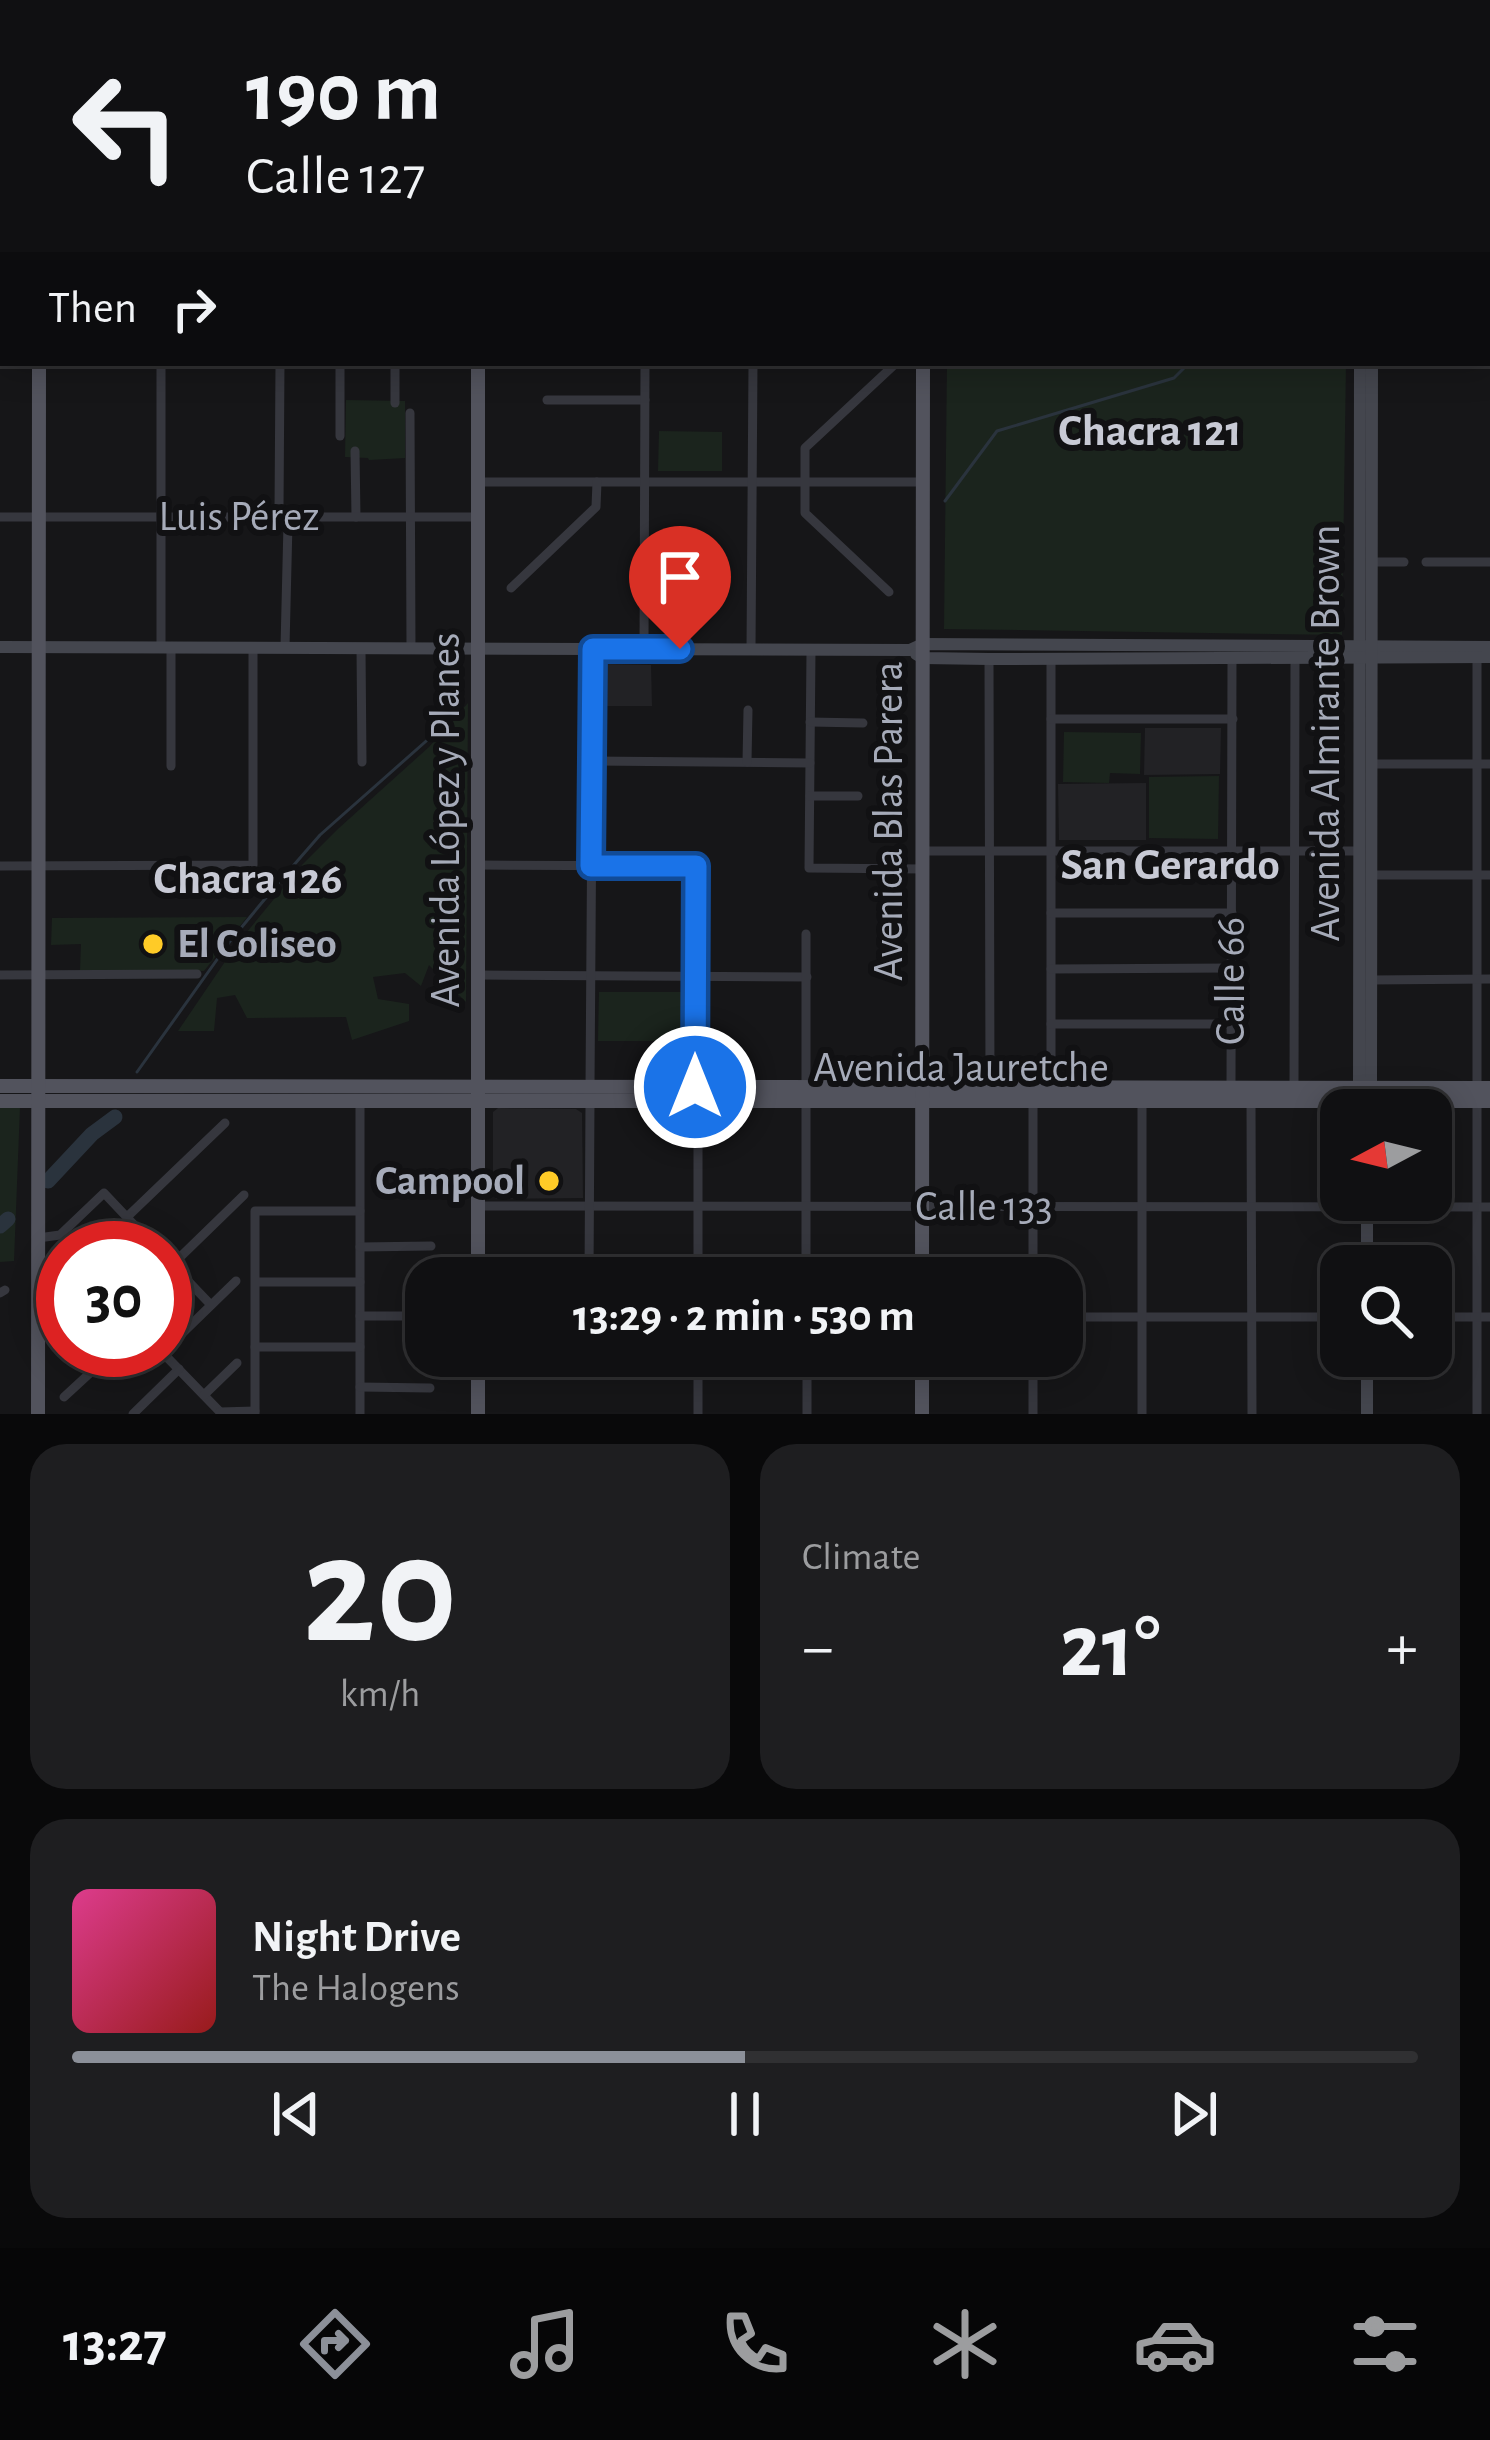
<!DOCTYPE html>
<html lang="en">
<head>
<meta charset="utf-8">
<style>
  :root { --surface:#101012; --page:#1e1e20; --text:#f1f3f6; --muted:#9c9d9f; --line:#303032; --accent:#8c9099 }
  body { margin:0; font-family:"Alegreya Sans",sans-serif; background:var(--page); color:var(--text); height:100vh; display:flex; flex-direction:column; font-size:45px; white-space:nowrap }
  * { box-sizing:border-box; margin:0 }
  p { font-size:39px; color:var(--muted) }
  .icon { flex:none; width:66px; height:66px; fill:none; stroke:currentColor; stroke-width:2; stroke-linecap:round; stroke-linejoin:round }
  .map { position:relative; height:1414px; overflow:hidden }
  .details { display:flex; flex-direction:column; gap:30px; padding:30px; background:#09090a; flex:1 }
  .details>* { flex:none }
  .hud { position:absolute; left:0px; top:0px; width:1491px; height:366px; box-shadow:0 6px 30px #0003,0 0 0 3px var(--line); background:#101012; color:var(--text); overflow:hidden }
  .needle { width:78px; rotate:263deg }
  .fabs { position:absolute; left:1320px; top:1089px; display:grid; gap:24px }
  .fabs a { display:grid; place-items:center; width:132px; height:132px; border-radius:24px; background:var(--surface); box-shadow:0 6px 30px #0003,0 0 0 3px var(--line); font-size:60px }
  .speed { position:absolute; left:36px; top:1221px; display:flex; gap:24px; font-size:60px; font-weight:700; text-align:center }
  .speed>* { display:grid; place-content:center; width:156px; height:156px; border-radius:50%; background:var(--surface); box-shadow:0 6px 30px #0003,0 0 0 3px var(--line); line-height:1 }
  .speed .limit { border:18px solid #d22; background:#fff; color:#111 }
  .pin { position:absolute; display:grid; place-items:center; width:102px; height:102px; color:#fff; margin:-123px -51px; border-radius:50% 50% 50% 0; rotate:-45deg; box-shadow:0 0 12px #0007 }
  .pin .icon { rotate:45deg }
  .me { position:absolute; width:132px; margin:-66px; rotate:0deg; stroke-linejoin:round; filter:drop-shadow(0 0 9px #0008) }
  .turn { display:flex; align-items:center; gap:42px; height:252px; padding:0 48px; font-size:54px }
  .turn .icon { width:156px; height:156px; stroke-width:2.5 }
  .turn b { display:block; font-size:84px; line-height:102px }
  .then { display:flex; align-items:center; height:114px; padding:0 48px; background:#0003; gap:24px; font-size:45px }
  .big { font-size:90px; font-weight:700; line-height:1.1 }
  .details .widget { flex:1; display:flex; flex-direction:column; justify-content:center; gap:18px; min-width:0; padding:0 42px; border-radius:36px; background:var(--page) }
  .details .dial { align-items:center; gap:0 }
  .dial b { font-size:156px; line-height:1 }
  .song { display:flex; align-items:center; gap:36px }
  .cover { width:144px; height:144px; border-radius:18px; background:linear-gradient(135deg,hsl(330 70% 55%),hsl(0 70% 35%)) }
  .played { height:12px; border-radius:6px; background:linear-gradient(90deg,var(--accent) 50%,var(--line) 50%) }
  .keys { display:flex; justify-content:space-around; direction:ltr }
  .heat { display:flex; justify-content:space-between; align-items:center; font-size:66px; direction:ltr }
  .details .tiles { flex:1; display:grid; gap:30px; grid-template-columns:1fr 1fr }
  .widget:last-child { grid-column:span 2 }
  .trip { position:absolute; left:405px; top:1257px; width:678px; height:120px; border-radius:36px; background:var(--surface); box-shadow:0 6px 30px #0003,0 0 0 3px var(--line); font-weight:700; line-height:120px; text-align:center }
  .tabs { display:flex; height:192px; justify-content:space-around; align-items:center; background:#060607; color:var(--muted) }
  .tabs .icon { width:84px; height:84px }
  .tabs .current { color:var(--accent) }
  .tabs b { font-size:54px; color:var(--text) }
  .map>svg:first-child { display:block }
</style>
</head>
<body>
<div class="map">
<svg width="1490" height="1414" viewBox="0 0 1490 1414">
  <rect width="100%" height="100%" fill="#161618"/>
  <g fill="#222225">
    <polygon points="601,664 651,665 652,706 602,706"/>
    <polygon points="1145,728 1221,728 1220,774 1144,775"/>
    <polygon points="1146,783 1146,840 1059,840 1058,784"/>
    <polygon points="498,1108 576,1109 582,1113 583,1198 496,1199 493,1195 493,1112"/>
  </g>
  <g fill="#1b241d">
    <polygon points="947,363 1346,363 1342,635 944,629"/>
    <polygon points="346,400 405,401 405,458 369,460 368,458 345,457"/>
    <polygon points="659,431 722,432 722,471 658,471"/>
    <polygon points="468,703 466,1002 429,965 421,986 405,973 373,977 378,999 409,1004 409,1021 352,1040 346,1017 247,1018 235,995 217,998 214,1031 178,1031 237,944 302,865 339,828 429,747"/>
    <polygon points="1064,732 1141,733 1140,774 1110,773 1109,783 1063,782"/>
    <polygon points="1219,776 1218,839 1149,838 1149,777"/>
    <polygon points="247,917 204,971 80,971 81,944 51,945 52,918"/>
    <polygon points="599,992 683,992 682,1041 598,1041"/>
    <polygon points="0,1107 20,1107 14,1261 0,1262"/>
  </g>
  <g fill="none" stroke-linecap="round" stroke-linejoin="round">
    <g stroke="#2a333d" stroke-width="3">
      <polyline points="1488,283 1490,283"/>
      <polyline points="945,501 997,431 1174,378 1189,363"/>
      <polyline points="137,1072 231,940 279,882 320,835 433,735 463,693"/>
    </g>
    <g stroke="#2a333d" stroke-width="15">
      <polyline points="48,1181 92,1134 115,1117"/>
      <polyline points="0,1226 8,1219"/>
    </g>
    <g stroke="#36373e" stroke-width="9">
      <polyline points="164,0 164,3"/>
      <polyline points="700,0 700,3"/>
      <polyline points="1478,0 1478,3"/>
      <polyline points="290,3 290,0"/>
      <polyline points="413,3 413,0"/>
      <polyline points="591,3 591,0"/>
      <polyline points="809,3 810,0"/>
      <polyline points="996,3 996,0"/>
      <polyline points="1073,3 1074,0"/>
      <polyline points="1140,3 1140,0"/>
      <polyline points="1212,3 1212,0"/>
      <polyline points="1292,3 1292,0"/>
      <polyline points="0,92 3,92"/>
      <polyline points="1488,92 1490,92"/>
      <polyline points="1488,335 1490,335"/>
      <polyline points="0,336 3,336"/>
      <polyline points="280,363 279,511 288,523 285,647"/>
      <polyline points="340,363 340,436"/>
      <polyline points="395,363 395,403"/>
      <polyline points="547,400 645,400"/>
      <polyline points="410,413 411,648"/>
      <polyline points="355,451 356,517"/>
      <polyline points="479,482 923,482"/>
      <polyline points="0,517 479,517"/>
      <polyline points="1372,562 1404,562"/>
      <polyline points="1426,562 1490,562"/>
      <polyline points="511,588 596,507 597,482"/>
      <polyline points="889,592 805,513 805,448 893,366"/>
      <polyline points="161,647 161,363"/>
      <polyline points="171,647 171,766"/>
      <polyline points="361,648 362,762"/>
      <polyline points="644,649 645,363"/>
      <polyline points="751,650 753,363"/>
      <polyline points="811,650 809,868 923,869"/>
      <polyline points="1477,657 1477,1088"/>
      <polyline points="989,659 990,1087"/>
      <polyline points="1051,659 1051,1087"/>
      <polyline points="1051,719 1233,719"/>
      <polyline points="810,722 863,723"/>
      <polyline points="592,761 810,763"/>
      <polyline points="747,762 748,710"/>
      <polyline points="1372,764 1490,764"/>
      <polyline points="810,796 858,796"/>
      <polyline points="923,851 1360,851"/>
      <polyline points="478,865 696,866 695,1087"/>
      <polyline points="0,866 253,865 253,647"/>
      <polyline points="1371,875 1490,875"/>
      <polyline points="1051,913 1232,913"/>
      <polyline points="1051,969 1231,968"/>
      <polyline points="0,975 197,974"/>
      <polyline points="478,975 807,977"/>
      <polyline points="1371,980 1490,979"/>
      <polyline points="1051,1024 1231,1024"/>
      <polyline points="590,1087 593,649"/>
      <polyline points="806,1087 806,934"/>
      <polyline points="1231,1087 1232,658"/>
      <polyline points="1294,1087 1295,658"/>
      <polyline points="360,1101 360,1414"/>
      <polyline points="698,1101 698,1278"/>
      <polyline points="806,1101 806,1278"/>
      <polyline points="1251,1101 1252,1414"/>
      <polyline points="1477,1101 1477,1414"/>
      <polyline points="478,1206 1490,1207"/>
      <polyline points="127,1217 225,1123"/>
      <polyline points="38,1238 60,1235 104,1193 156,1248"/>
      <polyline points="360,1247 431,1246"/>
      <polyline points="165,1257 211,1305"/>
      <polyline points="173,1264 244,1195"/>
      <polyline points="589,1278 590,1101"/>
      <polyline points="1033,1278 1033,1101"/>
      <polyline points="256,1282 360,1282"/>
      <polyline points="0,1293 5,1290"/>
      <polyline points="360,1316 426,1316"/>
      <polyline points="1062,1317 1341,1317"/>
      <polyline points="1431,1317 1490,1317"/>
      <polyline points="255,1347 360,1347"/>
      <polyline points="160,1350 220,1412"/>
      <polyline points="165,1350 236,1281"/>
      <polyline points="698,1356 698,1414"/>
      <polyline points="807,1356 807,1414"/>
      <polyline points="360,1387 430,1388"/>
      <polyline points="204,1395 237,1363"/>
      <polyline points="64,1397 115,1350"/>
      <polyline points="220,1412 255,1411"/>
      <polyline points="133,1414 179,1369"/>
      <polyline points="255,1414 255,1211 360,1211"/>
      <polyline points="1033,1414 1033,1356"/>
      <polyline points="1142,1414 1142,1101"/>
    </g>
    <g stroke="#44464e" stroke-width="12">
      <polyline points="1360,3 1360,0"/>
      <polyline points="1372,3 1372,0"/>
      <polyline points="0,196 3,196"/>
      <polyline points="1488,198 1490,198"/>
      <polyline points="0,208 3,208"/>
      <polyline points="1488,210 1490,210"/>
      <polyline points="1360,363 1359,1087 1363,1095"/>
      <polyline points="0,647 910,650 923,644 1490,647"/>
      <polyline points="916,654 923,658 989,659 1490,657"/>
      <polyline points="1367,1110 1371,1087 1372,363"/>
      <polyline points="1367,1200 1367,1266"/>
      <polyline points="1367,1356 1367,1414"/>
    </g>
    <g stroke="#52535d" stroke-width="14">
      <polyline points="38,0 38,3"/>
      <polyline points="479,3 479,0"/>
      <polyline points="923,3 923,0"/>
      <polyline points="0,1086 1490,1088"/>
      <polyline points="0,1101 1490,1101"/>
      <polyline points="478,1278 478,363"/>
      <polyline points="922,1278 923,363"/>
      <polyline points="478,1356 478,1414"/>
      <polyline points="922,1356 922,1414"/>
      <polyline points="38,1414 39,363"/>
    </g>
  </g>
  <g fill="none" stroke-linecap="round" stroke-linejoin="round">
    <g stroke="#114b97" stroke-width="30">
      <polyline id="route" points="680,649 593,649 591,866 696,866 695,1087"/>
    </g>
    <use href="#route" stroke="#1a73e8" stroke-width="21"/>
  </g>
  <g fill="#ffcb27" stroke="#111113" stroke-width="4.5">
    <circle cx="153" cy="944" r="12"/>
    <circle cx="549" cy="1181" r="12"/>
  </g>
  <g text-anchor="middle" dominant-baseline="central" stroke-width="12" stroke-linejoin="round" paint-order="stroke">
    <g font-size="42" fill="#a6abb9" stroke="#111113">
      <text x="239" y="517">Luis Pérez</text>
      <text transform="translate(1326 733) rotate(-90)">Avenida Almirante Brown</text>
      <text transform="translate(446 820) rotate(-90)">Avenida López y Planes</text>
      <text transform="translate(889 821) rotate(-90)">Avenida Blas Parera</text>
      <text transform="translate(1231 981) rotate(-90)">Calle 66</text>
      <text x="961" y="1068">Avenida Jauretche</text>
      <text x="984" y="1207">Calle 133</text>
    </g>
    <g font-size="42" font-weight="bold" fill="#a6abb9" stroke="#111113" text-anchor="start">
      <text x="177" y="944">El Coliseo</text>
      <text x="525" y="1181" text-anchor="end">Campool</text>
    </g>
    <g font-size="45" font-weight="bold" fill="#c8cad5" stroke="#111113">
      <text x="1150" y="431">Chacra 121</text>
      <text x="1170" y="865">San Gerardo</text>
      <text x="248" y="879">Chacra 126</text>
    </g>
  </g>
</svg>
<div class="fabs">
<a><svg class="needle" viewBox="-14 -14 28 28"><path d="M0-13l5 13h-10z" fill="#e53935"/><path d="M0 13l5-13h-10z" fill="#9c9d9f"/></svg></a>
<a><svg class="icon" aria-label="search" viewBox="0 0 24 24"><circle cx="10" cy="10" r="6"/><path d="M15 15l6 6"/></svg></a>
</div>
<div class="speed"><div class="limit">30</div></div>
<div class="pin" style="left:680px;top:649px;background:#d93025"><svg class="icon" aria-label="arrive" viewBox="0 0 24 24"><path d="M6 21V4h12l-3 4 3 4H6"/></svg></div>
<svg class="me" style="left:695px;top:1087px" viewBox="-20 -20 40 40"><circle r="17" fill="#1a73e8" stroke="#fff" stroke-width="3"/><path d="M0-11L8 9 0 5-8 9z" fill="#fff"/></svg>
<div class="trip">13:29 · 2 min · 530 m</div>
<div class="hud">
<div class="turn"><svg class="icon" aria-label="left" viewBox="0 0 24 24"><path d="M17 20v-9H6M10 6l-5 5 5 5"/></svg><div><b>190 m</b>Calle 127</div></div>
<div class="then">Then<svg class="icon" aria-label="right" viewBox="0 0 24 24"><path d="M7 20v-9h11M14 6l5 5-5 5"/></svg></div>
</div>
</div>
<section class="details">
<div class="tiles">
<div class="widget dial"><b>20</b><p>km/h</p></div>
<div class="widget"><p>Climate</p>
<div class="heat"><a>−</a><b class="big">21°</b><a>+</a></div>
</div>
<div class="widget">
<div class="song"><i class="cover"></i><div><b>Night Drive</b><p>The Halogens</p></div></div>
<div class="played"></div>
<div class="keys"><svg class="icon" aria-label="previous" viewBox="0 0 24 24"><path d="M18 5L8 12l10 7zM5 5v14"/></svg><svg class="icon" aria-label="pause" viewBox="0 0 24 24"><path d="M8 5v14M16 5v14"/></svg><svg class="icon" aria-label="next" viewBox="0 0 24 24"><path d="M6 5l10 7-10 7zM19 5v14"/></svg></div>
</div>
</div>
</section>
<nav class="tabs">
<b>13:27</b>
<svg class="icon current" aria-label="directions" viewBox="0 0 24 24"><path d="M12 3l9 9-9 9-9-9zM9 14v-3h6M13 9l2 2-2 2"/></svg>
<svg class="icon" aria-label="music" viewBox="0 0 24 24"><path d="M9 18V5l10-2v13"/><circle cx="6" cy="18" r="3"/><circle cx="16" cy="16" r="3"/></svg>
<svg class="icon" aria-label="phone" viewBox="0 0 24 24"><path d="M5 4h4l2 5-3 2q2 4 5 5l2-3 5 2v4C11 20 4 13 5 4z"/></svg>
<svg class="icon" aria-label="climate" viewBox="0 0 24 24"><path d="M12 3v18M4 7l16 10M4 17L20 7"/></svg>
<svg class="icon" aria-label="car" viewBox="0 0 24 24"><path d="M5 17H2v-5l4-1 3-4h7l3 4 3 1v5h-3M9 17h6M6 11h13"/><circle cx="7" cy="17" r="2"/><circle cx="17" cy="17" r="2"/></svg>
<svg class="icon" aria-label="filters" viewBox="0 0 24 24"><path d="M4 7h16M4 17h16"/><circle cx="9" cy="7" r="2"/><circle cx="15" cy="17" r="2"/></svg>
</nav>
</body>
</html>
